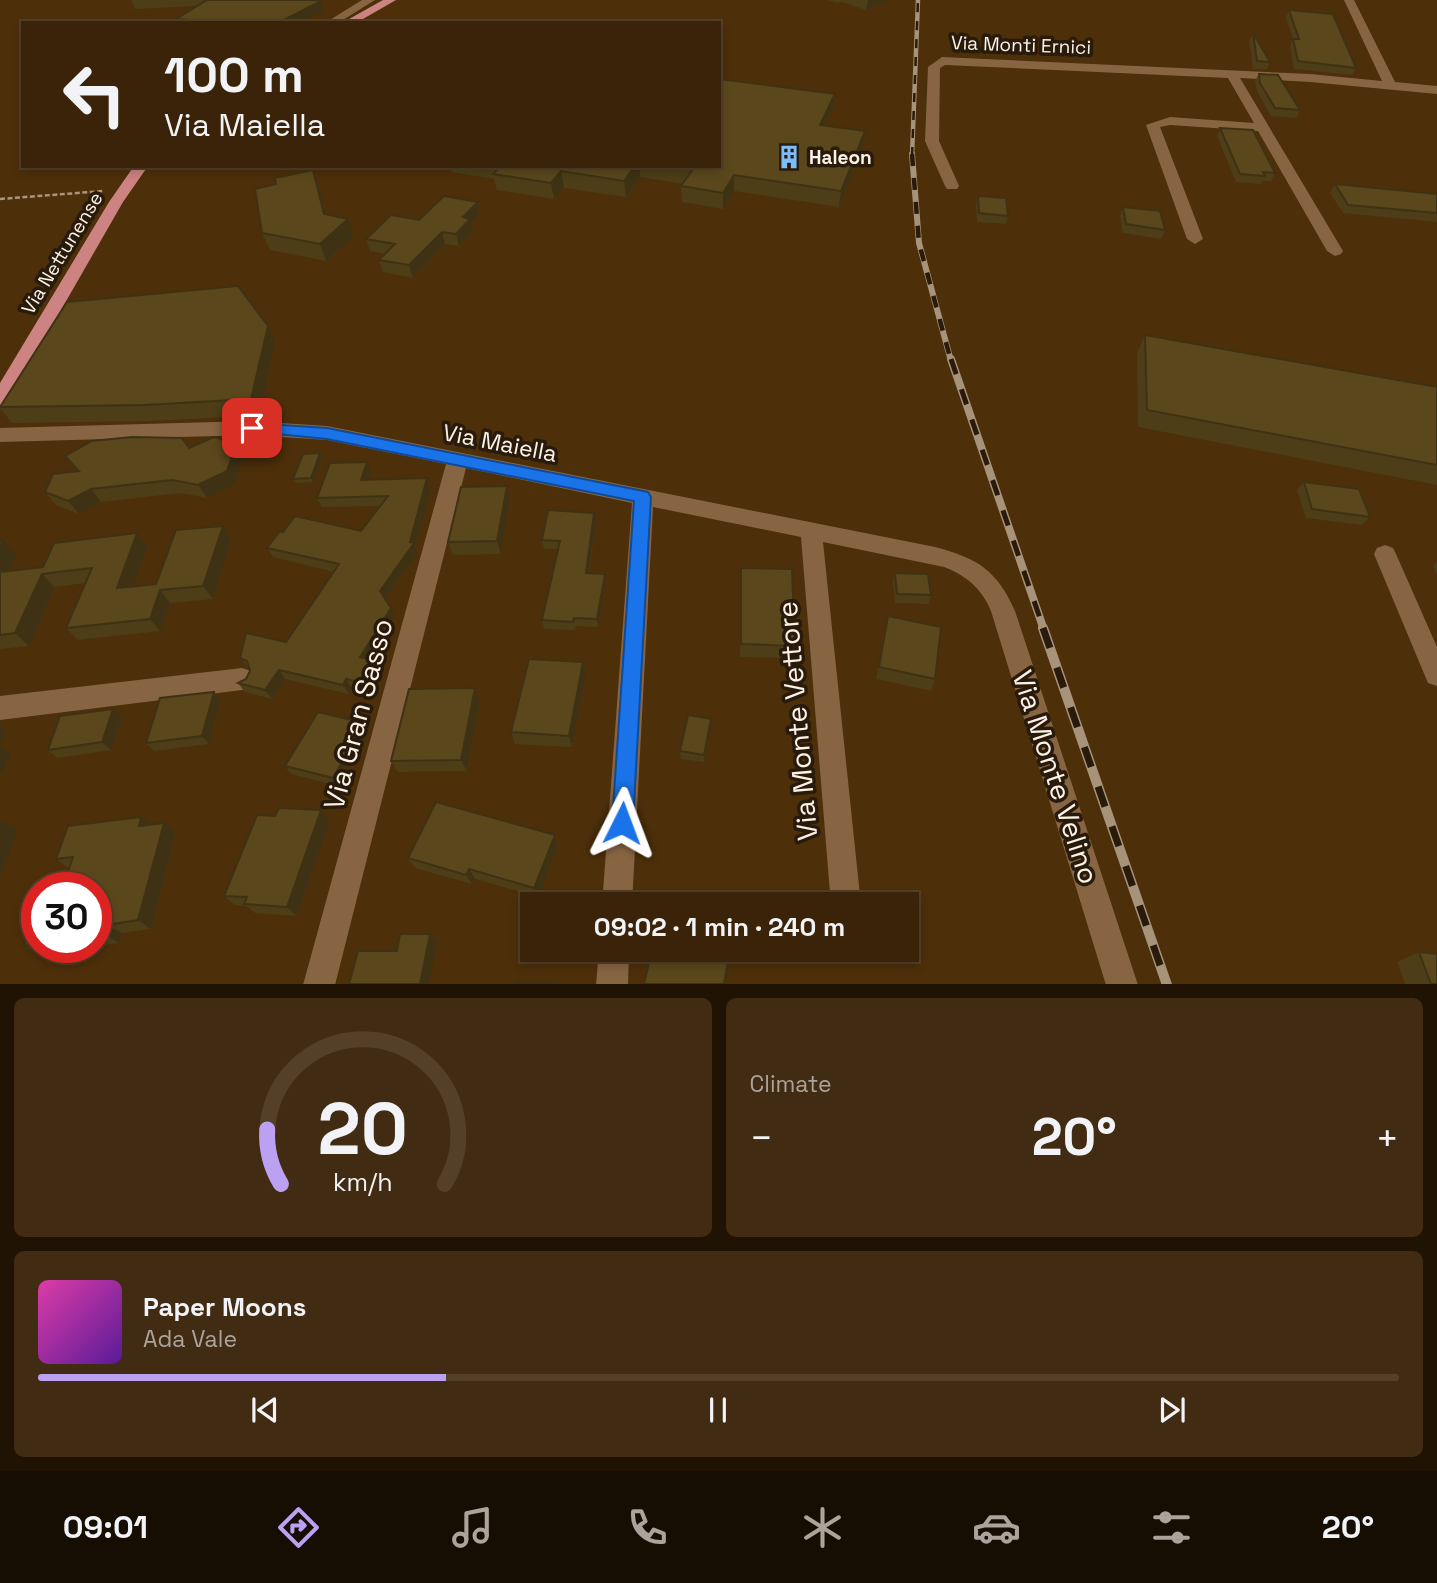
<!DOCTYPE html>
<html lang="en">
<head>
<meta charset="utf-8">
<style>
  :root { --surface:#3a2308; --page:#412b12; --text:#f1f3f6; --muted:#aba49c; --line:#544029; --accent:#bca0f2 }
  body { margin:0; font-family:"Space Grotesk",sans-serif; background:var(--page); color:var(--text); height:100vh; display:flex; flex-direction:column; font-size:26px; white-space:nowrap }
  * { box-sizing:border-box; margin:0 }
  p { font-size:23px; color:var(--muted) }
  .icon { flex:none; width:38px; height:38px; fill:none; stroke:currentColor; stroke-width:2; stroke-linecap:round; stroke-linejoin:round }
  .map { position:relative; height:984px; overflow:hidden }
  .sheet { display:flex; flex-direction:column; gap:14px; padding:14px; background:#201304; flex:1 }
  .sheet>* { flex:none }
  .top-card { position:absolute; left:21px; top:21px; width:700px; height:147px; border-radius:0px; box-shadow:0 4px 10px #0003,0 0 0 2px var(--line); background:#3a2308; color:var(--text); overflow:hidden }
  .speed { position:absolute; left:21px; top:872px; display:flex; gap:14px; font-size:35px; font-weight:700; text-align:center }
  .speed>* { display:grid; place-content:center; width:91px; height:91px; border-radius:50%; background:var(--surface); box-shadow:0 4px 10px #0003,0 0 0 2px var(--line); line-height:1 }
  .speed .limit { border:10px solid #d22; background:#fff; color:#111 }
  .pin { position:absolute; display:grid; place-items:center; width:60px; height:60px; color:#fff; margin:-30px; border-radius:14px; box-shadow:0 4px 10px #0006 }
  .me { position:absolute; width:77px; margin:-38px; rotate:3deg; stroke-linejoin:round; filter:drop-shadow(0 0 5px #0008) }
  .turn { display:flex; align-items:center; gap:24px; height:147px; padding:0 28px; font-size:32px }
  .turn .icon { width:91px; height:91px; stroke-width:2.5 }
  .turn b { display:block; font-size:49px; line-height:60px }
  .big { font-size:52px; font-weight:600; line-height:1.1 }
  .sheet .tile { flex:1; display:flex; flex-direction:column; justify-content:center; gap:10px; min-width:0; padding:0 24px; border-radius:10px; background:var(--page) }
  .sheet .dial { align-items:center; gap:0 }
  .dial svg { height:182px; overflow:visible; fill:none; stroke:var(--line); stroke-width:7; stroke-linecap:round; text-anchor:middle }
  .dial text { fill:var(--text); stroke:none }
  .song { display:flex; align-items:center; gap:21px }
  .cover { width:84px; height:84px; border-radius:10px; background:linear-gradient(135deg,hsl(320 70% 55%),hsl(270 70% 35%)) }
  .played { height:7px; border-radius:4px; background:linear-gradient(90deg,var(--accent) 30%,var(--line) 30%) }
  .keys { display:flex; justify-content:space-around; direction:ltr }
  .heat { display:flex; justify-content:space-between; align-items:center; font-size:38px; direction:ltr }
  .sheet .tiles { flex:1; display:grid; gap:14px; grid-template-columns:1fr 1fr }
  .tile:last-child { grid-column:span 2 }
  .trip { position:absolute; left:520px; top:892px; width:399px; height:70px; border-radius:0px; background:var(--surface); box-shadow:0 4px 10px #0003,0 0 0 2px var(--line); font-weight:600; line-height:70px; text-align:center }
  .dock { display:flex; height:112px; justify-content:space-around; align-items:center; background:#170e03; color:var(--muted) }
  .dock .icon { width:49px; height:49px }
  .dock .active { color:var(--accent) }
  .dock b { font-size:32px; color:var(--text) }
  .map>svg:first-child { display:block }
</style>
</head>
<body>
<div class="map">
<svg width="1437" height="985" viewBox="0 0 1437 985">
  <rect width="100%" height="100%" fill="#4d2f0a"/>
  <g fill="none" stroke-linecap="round" stroke-linejoin="round">
    <polyline stroke="#a9947c" stroke-width="2.5" stroke-dasharray="5 2.5" stroke-linecap="butt" points="0,199 103,191"/>
    <g fill="#876543" fill-rule="evenodd">
      <polygon points="362,0 375,0 338,23 325,23"/>
      <polygon points="1344,0 1354,0 1395,82 1437,86 1437,94 1310,82 1240,78 1343,251 1341,254 1335,256 1327,251 1258,131 1170,125 1160,127 1203,239 1195,244 1187,239 1146,125 1170,117 1254,123 1228,78 945,65 940,68 939,141 959,186 957,189 947,189 945,186 925,141 928,67 942,57 1310,74 1382,81"/>
      <path d="M252,421L327,426L935,547C977,558 997,570 1015,611L1138,985H1106L991,611C982,589 966,575 944,567L823,542L861,905H831L801,537L653,507L632,905H602L632,503L466,468L335,985H303L446,464L327,440L252,435L0,442V428Z"/>
      <polygon points="1385,545 1393,548 1396,554 1437,647 1437,686 1428,683 1374,554 1377,548"/>
      <polygon points="242,668 251,671 254,679 251,687 242,690 0,720 0,696"/>
      <polygon points="599,950 629,950 628,985 596,985"/>
    </g>
    <g fill="#cd8382" fill-rule="evenodd">
      <polygon points="383,0 396,0 356,23 342,23"/>
      <polygon points="134,166 148,166 123,202 7,404 0,405 0,383 109,202"/>
    </g>
    <g stroke="#a7927a" stroke-width="4.5">
      <polyline id="rail-far3" points="912,156 918,0"/>
    </g>
    <g stroke="#a7927a" stroke-width="6">
      <polyline id="rail-far2" points="912,154 919,243 951,361"/>
    </g>
    <g stroke="#a7927a" stroke-width="8">
      <polyline id="rail-far1" points="951,359 1044,630"/>
    </g>
    <g stroke="#a7927a" stroke-width="10">
      <polyline id="rail" points="1043,628 1167,985"/>
    </g>
    <use href="#rail-far3" stroke="#281b0c" stroke-width="2.5" stroke-dasharray="9" stroke-linecap="butt"/>
    <use href="#rail-far2" stroke="#281b0c" stroke-width="4.5" stroke-dasharray="12" stroke-linecap="butt"/>
    <use href="#rail-far1" stroke="#281b0c" stroke-width="5" stroke-dasharray="16" stroke-linecap="butt"/>
    <use href="#rail" stroke="#281b0c" stroke-width="7" stroke-dasharray="21" stroke-linecap="butt"/>
  </g>
  <g fill="#4d3e18">
    <polygon points="131,0 317,0 321,1 324,10 300,23 177,23 176,19 197,6 135,9"/>
    <polygon points="827,0 888,0 866,10 842,2 837,3"/>
    <polygon points="1289,10 1356,68 1352,75 1294,69 1290,46 1293,39 1286,17"/>
    <polygon points="1253,33 1270,62 1267,69 1253,69 1249,41"/>
    <polygon points="1259,74 1300,110 1296,118 1271,116 1257,91 1255,81"/>
    <polygon points="835,94 833,109 825,126 865,131 863,147 839,207 734,191 723,209 682,202 681,186 683,184 640,177 626,197 564,188 554,199 497,190 494,179 452,172 451,166 719,166"/>
    <polygon points="1220,128 1275,173 1271,181 1262,181 1261,184 1236,182 1217,136"/>
    <polygon points="313,170 319,187 326,215 354,236 326,261 270,250 262,233 276,184"/>
    <polygon points="1335,184 1437,194 1437,222 1343,213 1330,193"/>
    <polygon points="978,196 1008,216 1006,224 977,222 976,204"/>
    <polygon points="478,202 480,214 471,223 473,231 459,246 445,244 413,278 383,272 379,260 385,254 370,251 366,239 419,220"/>
    <polygon points="1123,207 1165,230 1161,239 1123,233 1120,216"/>
    <polygon points="268,326 275,342 260,415 154,421 12,423 0,408 0,407"/>
    <polygon points="1145,335 1437,387 1437,485 1138,427 1137,353"/>
    <polygon points="189,448 244,457 235,484 207,498 181,493 101,502 79,514 56,505 45,492 77,471 65,456"/>
    <polygon points="320,453 322,458 313,482 296,483 293,479"/>
    <polygon points="371,472 369,479 427,478 431,488 415,547 418,553 385,599 395,617 370,659 372,660 377,669 364,691 352,688 349,694 285,679 272,699 245,692 238,683 246,679 250,671 249,668 240,658 286,642 334,572 273,557 267,548 283,532 361,531 380,506 322,507 317,498"/>
    <polygon points="1304,482 1370,517 1362,525 1306,518 1297,490"/>
    <polygon points="507,486 510,499 501,554 453,555 448,542"/>
    <polygon points="596,522 589,573 605,574 606,582 598,627 576,626 575,630 544,629 542,620 558,549 544,549 542,540"/>
    <polygon points="231,539 213,599 170,603 160,631 78,640 66,628 85,583 54,587 29,646 0,649 0,542 17,554 9,571 43,567 147,546 133,586 156,584"/>
    <polygon points="1437,562 1437,575 1433,566"/>
    <polygon points="741,568 795,646 794,658 740,657"/>
    <polygon points="895,573 931,595 929,604 895,603 893,581"/>
    <polygon points="888,616 935,679 931,691 876,679"/>
    <polygon points="583,662 586,674 572,747 515,744 511,732"/>
    <polygon points="475,688 480,700 467,771 398,772 391,761"/>
    <polygon points="220,700 209,744 154,751 146,743"/>
    <polygon points="122,717 111,750 57,758 48,750"/>
    <polygon points="364,723 369,731 338,786 291,774 285,766"/>
    <polygon points="711,727 704,762 681,759 680,751"/>
    <polygon points="330,821 297,916 255,913 246,906 235,905 224,896"/>
    <polygon points="151,825 176,833 151,929 122,933 119,943 96,946 96,887 56,859"/>
    <polygon points="555,835 558,845 539,897 475,879 472,884 415,868 408,858"/>
    <polygon points="37,911 37,947 91,947 41,954 24,946"/>
    <polygon points="1419,952 1437,984 1405,984 1397,962"/>
  </g>
  <g fill="#3f3214">
    <polygon points="868,0 888,0 866,10"/>
    <polygon points="321,1 324,10 300,23 278,23"/>
    <polygon points="835,94 833,109 818,141 820,125"/>
    <polygon points="865,131 863,147 839,207 841,191"/>
    <polygon points="635,166 640,166 640,177 626,197 624,181"/>
    <polygon points="313,170 319,187 330,231 324,214"/>
    <polygon points="561,171 564,188 554,199 551,183"/>
    <polygon points="734,175 734,191 723,209 723,193"/>
    <polygon points="478,202 480,214 471,223 473,231 459,246 456,234 463,217"/>
    <polygon points="348,219 354,236 326,261 320,244"/>
    <polygon points="442,232 445,244 413,278 409,265"/>
    <polygon points="268,326 275,342 260,415 251,399"/>
    <polygon points="236,444 244,457 235,484 207,498 198,485"/>
    <polygon points="320,453 322,458 313,482 311,478"/>
    <polygon points="367,462 371,472 366,489 361,480"/>
    <polygon points="427,478 431,488 415,547 418,553 384,600 380,591 410,542"/>
    <polygon points="507,486 510,499 501,554 497,541"/>
    <polygon points="91,489 101,502 79,514 68,501"/>
    <polygon points="594,513 596,522 587,581 586,573"/>
    <polygon points="223,526 231,539 213,599 203,586"/>
    <polygon points="137,533 147,546 128,601 117,588"/>
    <polygon points="4,541 17,554 2,586 0,584 0,550"/>
    <polygon points="42,574 54,587 29,646 15,633"/>
    <polygon points="605,574 606,582 598,627 597,619"/>
    <polygon points="160,590 170,603 160,631 150,619"/>
    <polygon points="391,608 395,617 366,666 360,657"/>
    <polygon points="372,660 377,669 364,691 359,682"/>
    <polygon points="583,662 586,674 572,747 569,736"/>
    <polygon points="279,670 285,679 272,699 265,690"/>
    <polygon points="346,679 352,688 349,694 343,685"/>
    <polygon points="475,688 480,700 467,771 461,760"/>
    <polygon points="214,692 220,700 209,744 202,736"/>
    <polygon points="113,709 122,717 111,750 102,742"/>
    <polygon points="711,719 711,727 704,762 704,755"/>
    <polygon points="364,723 369,731 338,786 333,778"/>
    <polygon points="0,725 6,730 0,744"/>
    <polygon points="0,746 10,753 3,772 0,770"/>
    <polygon points="321,810 330,821 297,916 287,907"/>
    <polygon points="141,817 154,827 139,826"/>
    <polygon points="2,820 18,830 0,877 0,824"/>
    <polygon points="164,823 176,833 151,929 138,920"/>
    <polygon points="555,835 558,845 539,897 534,888"/>
    <polygon points="469,869 475,879 472,884 466,875"/>
    <polygon points="107,925 122,933 119,943 104,934"/>
    <polygon points="430,934 437,943 429,984 420,984"/>
    <polygon points="730,950 731,950 725,984 724,984"/>
  </g>
  <g fill="#5a481c" stroke="#3f3214" stroke-width="2">
    <polygon points="207,0 317,0 321,1 278,23 186,23 190,20 176,19"/>
    <polygon points="1289,10 1333,14 1356,68 1298,61 1293,39 1299,39"/>
    <polygon points="1253,33 1270,62 1257,61"/>
    <polygon points="1259,74 1278,75 1300,110 1275,108 1260,83"/>
    <polygon points="719,79 835,94 820,125 865,131 841,191 734,175 723,193 681,186 693,169 674,166 719,166"/>
    <polygon points="1220,128 1253,130 1275,173 1263,172 1265,176 1240,174"/>
    <polygon points="501,166 635,166 624,181 561,171 551,183 493,174"/>
    <polygon points="313,170 324,214 348,219 320,244 262,233 255,189 276,184 275,178"/>
    <polygon points="1335,184 1437,194 1437,213 1348,205"/>
    <polygon points="444,196 478,202 463,217 470,219 456,234 442,232 409,265 379,260 395,244 366,239 391,215 419,220"/>
    <polygon points="978,196 1006,198 1008,216 979,213"/>
    <polygon points="1123,207 1160,211 1165,230 1126,224"/>
    <polygon points="238,286 268,326 251,399 144,405 0,407 67,302"/>
    <polygon points="1145,335 1437,387 1437,465 1147,410"/>
    <polygon points="132,437 182,438 189,448 214,437 236,444 227,471 198,485 172,480 91,489 68,501 45,492 53,474 79,471 65,456 92,441"/>
    <polygon points="320,453 311,478 293,479 303,454"/>
    <polygon points="367,462 361,480 427,478 410,542 414,543 380,591 391,608 360,657 372,660 359,682 346,679 343,685 279,670 265,690 238,683 246,679 250,671 247,661 240,658 246,633 286,642 339,564 267,548 280,531 283,532 295,516 361,531 388,496 317,498 330,463"/>
    <polygon points="1304,482 1359,489 1370,517 1312,509"/>
    <polygon points="507,486 497,541 448,542 461,487"/>
    <polygon points="548,510 594,513 586,573 605,574 597,619 574,618 573,622 542,620 560,541 542,540"/>
    <polygon points="223,526 203,586 160,590 150,619 66,628 92,568 42,574 15,633 0,635 0,572 43,567 54,543 137,533 117,588 156,584 176,530"/>
    <polygon points="4,541 0,550 0,542"/>
    <polygon points="741,568 792,569 795,646 741,644"/>
    <polygon points="895,573 928,574 931,595 897,594"/>
    <polygon points="888,616 941,627 935,679 879,667"/>
    <polygon points="529,659 583,662 569,736 511,732"/>
    <polygon points="475,688 461,760 391,761 409,689"/>
    <polygon points="214,692 202,736 146,743 160,698"/>
    <polygon points="113,709 102,742 48,750 60,716"/>
    <polygon points="318,712 364,723 333,778 285,766"/>
    <polygon points="688,715 711,719 704,755 680,751"/>
    <polygon points="436,802 555,835 534,888 469,869 466,875 408,858"/>
    <polygon points="279,808 321,810 287,907 244,904 247,897 224,896 257,815 275,816"/>
    <polygon points="141,817 139,826 164,823 138,920 107,925 104,934 96,935 96,887 63,887 73,857 56,859 68,826"/>
    <polygon points="37,911 37,944 24,946"/>
    <polygon points="400,934 430,934 420,984 349,984 358,951 397,951"/>
    <polygon points="652,950 730,950 724,984 644,984"/>
    <polygon points="1419,952 1437,954 1437,984 1431,984"/>
    <polygon points="516,982 553,982 552,984 516,984"/>
  </g>
  <polygon fill="#1a73e8" stroke="#114b97" stroke-width="2" points="252,423 327,428 648,492 651,497 633,823 630,831 622,834 615,831 612,823 634,501 327,439 247,431 245,428"/>
  <defs>
    <g id="building-bare" transform="scale(1.89)"><path d="M-4-6H4V6H1V3H-1V6H-4ZM-2.5-4.3h1.7v1.8h-1.7ZM.8-4.3h1.7v1.8H.8ZM-2.5-1h1.7V.8h-1.7ZM.8-1h1.7V.8H.8Z" fill="#7cbef9" stroke="#281b0c" stroke-width="2.5" paint-order="stroke"/></g>
  </defs>
  <g fill-rule="evenodd">
    <use href="#building-bare" x="789" y="157"/>
  </g>
  <g text-anchor="middle" dominant-baseline="central" stroke-width="7" stroke-linejoin="round" paint-order="stroke">
    <g font-size="19" fill="#fef2e7" stroke="#281b0c">
      <text transform="translate(1021 45) rotate(2)">Via Monti Ernici</text>
      <text transform="translate(62 253) rotate(-59)">Via Nettunense</text>
    </g>
    <g font-size="19" font-weight="bold" fill="#fef2e7" stroke="#281b0c" text-anchor="start">
      <text x="809" y="157">Haleon</text>
    </g>
    <g font-size="23" fill="#fef2e7" stroke="#281b0c">
      <text transform="translate(500 443) rotate(11)">Via Maiella</text>
    </g>
    <g font-size="28" fill="#fef2e7" stroke="#281b0c">
      <text transform="translate(358 714) rotate(-75)">Via Gran Sasso</text>
      <text transform="translate(797 721) rotate(-95)">Via Monte Vettore</text>
      <text transform="translate(1056 777) rotate(72)">Via Monte Velino</text>
    </g>
  </g>
</svg>
<div class="speed"><div class="limit">30</div></div>
<div class="pin" style="left:252px;top:428px;background:#d93025"><svg class="icon" aria-label="arrive" viewBox="0 0 24 24"><path d="M6 21V4h12l-3 4 3 4H6"/></svg></div>
<svg class="me" style="left:622px;top:823px" viewBox="-20 -20 40 40"><path d="M0-17L14 15 0 8-14 15z" fill="#1a73e8" stroke="#fff" stroke-width="4"/></svg>
<div class="trip">09:02 · 1 min · 240 m</div>
<div class="top-card">
<div class="turn"><svg class="icon" aria-label="left" viewBox="0 0 24 24"><path d="M17 20v-9H6M10 6l-5 5 5 5"/></svg><div><b>100 m</b>Via Maiella</div></div>
</div>
</div>
<section class="sheet">
<div class="tiles">
<div class="tile dial"><svg viewBox="0 0 100 80">
<path d="M14 69A42 42 0 1 1 86 69"/>
<path d="M14 69A42 42 0 0 1 8 45" stroke="#bca0f2"/>
<text x="50" y="56" font-size="32" font-weight="700">20</text>
<text x="50" y="72" font-size="11">km/h</text>
</svg></div>
<div class="tile"><p>Climate</p>
<div class="heat"><a>−</a><b class="big">20°</b><a>+</a></div>
</div>
<div class="tile">
<div class="song"><i class="cover"></i><div><b>Paper Moons</b><p>Ada Vale</p></div></div>
<div class="played"></div>
<div class="keys"><svg class="icon" aria-label="previous" viewBox="0 0 24 24"><path d="M18 5L8 12l10 7zM5 5v14"/></svg><svg class="icon" aria-label="pause" viewBox="0 0 24 24"><path d="M8 5v14M16 5v14"/></svg><svg class="icon" aria-label="next" viewBox="0 0 24 24"><path d="M6 5l10 7-10 7zM19 5v14"/></svg></div>
</div>
</div>
</section>
<nav class="dock">
<b>09:01</b>
<svg class="icon active" aria-label="directions" viewBox="0 0 24 24"><path d="M12 3l9 9-9 9-9-9zM9 14v-3h6M13 9l2 2-2 2"/></svg>
<svg class="icon" aria-label="music" viewBox="0 0 24 24"><path d="M9 18V5l10-2v13"/><circle cx="6" cy="18" r="3"/><circle cx="16" cy="16" r="3"/></svg>
<svg class="icon" aria-label="phone" viewBox="0 0 24 24"><path d="M5 4h4l2 5-3 2q2 4 5 5l2-3 5 2v4C11 20 4 13 5 4z"/></svg>
<svg class="icon" aria-label="climate" viewBox="0 0 24 24"><path d="M12 3v18M4 7l16 10M4 17L20 7"/></svg>
<svg class="icon" aria-label="car" viewBox="0 0 24 24"><path d="M5 17H2v-5l4-1 3-4h7l3 4 3 1v5h-3M9 17h6M6 11h13"/><circle cx="7" cy="17" r="2"/><circle cx="17" cy="17" r="2"/></svg>
<svg class="icon" aria-label="filters" viewBox="0 0 24 24"><path d="M4 7h16M4 17h16"/><circle cx="9" cy="7" r="2"/><circle cx="15" cy="17" r="2"/></svg>
<b>20°</b>
</nav>
</body>
</html>
